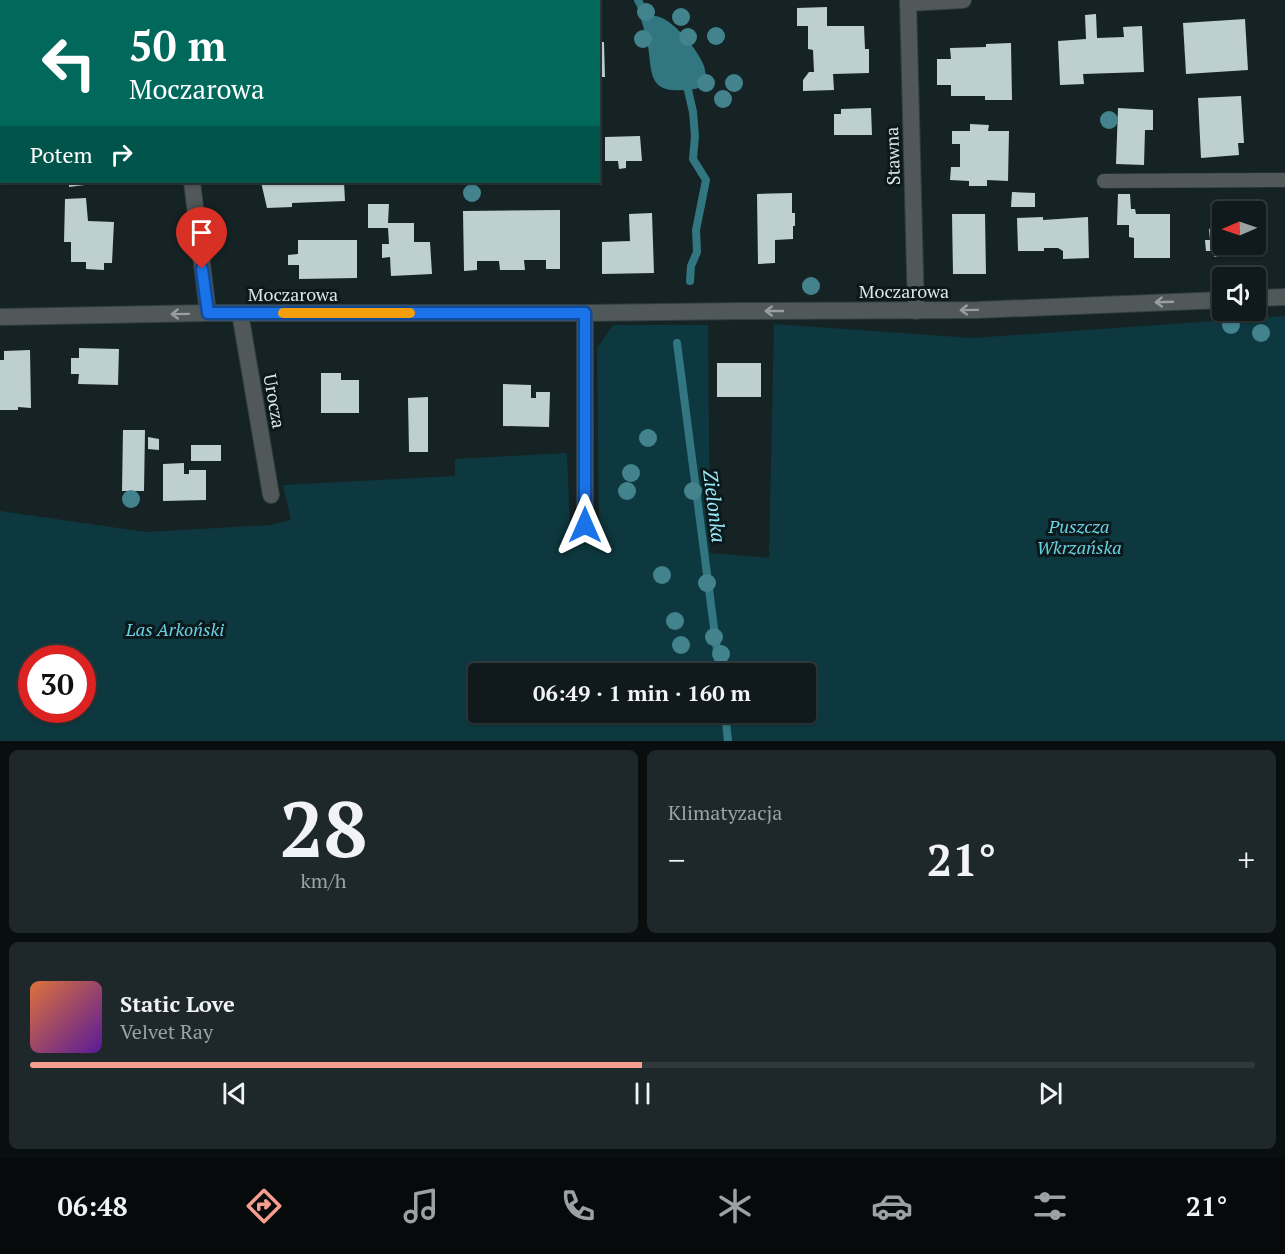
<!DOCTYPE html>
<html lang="pl">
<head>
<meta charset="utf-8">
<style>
  :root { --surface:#101a1c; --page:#1e2729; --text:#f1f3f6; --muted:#9ca1a3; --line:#30383b; --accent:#f59d8f }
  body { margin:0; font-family:"PT Serif",serif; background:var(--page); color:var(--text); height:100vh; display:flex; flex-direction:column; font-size:22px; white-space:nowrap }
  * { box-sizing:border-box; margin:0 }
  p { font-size:20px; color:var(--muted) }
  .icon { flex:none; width:33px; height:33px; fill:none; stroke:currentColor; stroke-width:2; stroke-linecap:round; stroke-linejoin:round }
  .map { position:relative; height:741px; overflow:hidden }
  .details { display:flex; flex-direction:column; gap:9px; padding:9px; background:#090e0f; flex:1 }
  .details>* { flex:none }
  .top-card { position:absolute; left:0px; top:0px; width:600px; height:183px; box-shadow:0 2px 4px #0004,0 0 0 2px var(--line); background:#00695c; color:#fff; overflow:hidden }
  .needle { width:39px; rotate:268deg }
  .controls { position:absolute; left:1212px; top:201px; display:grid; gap:12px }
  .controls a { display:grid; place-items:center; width:54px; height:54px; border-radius:6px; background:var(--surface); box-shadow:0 2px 4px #0004,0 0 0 2px var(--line); font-size:30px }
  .speed { position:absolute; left:18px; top:645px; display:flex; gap:12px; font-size:30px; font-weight:700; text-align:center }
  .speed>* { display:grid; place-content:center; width:78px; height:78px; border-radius:50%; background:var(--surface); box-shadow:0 2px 4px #0004,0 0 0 2px var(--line); line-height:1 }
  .speed .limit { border:9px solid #d22; background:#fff; color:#111 }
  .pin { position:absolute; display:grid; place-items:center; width:51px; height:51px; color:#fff; margin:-62px -26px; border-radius:50% 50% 50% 0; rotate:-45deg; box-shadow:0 0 6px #0007 }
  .pin .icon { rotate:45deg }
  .me { position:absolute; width:66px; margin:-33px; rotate:0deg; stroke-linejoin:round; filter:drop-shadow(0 0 4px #0008) }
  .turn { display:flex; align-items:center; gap:21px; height:126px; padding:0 30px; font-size:27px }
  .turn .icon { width:78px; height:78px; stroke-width:2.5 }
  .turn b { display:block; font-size:42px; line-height:51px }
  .then { display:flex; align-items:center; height:57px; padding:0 30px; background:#0003; gap:12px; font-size:22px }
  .big { font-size:45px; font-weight:700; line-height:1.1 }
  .details .tile { flex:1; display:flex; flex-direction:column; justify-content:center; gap:9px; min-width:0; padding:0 21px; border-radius:9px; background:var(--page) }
  .details .dial { align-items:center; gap:0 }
  .dial b { font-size:78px; line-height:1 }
  .song { display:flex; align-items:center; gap:18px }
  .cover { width:72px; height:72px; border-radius:9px; background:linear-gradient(135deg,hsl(20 70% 55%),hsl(270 70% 35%)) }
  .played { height:6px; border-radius:3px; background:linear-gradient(90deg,var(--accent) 50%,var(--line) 50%) }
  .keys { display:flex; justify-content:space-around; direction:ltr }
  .heat { display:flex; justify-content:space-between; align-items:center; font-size:33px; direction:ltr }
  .details .tiles { flex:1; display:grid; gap:9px; grid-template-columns:1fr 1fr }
  .tile:last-child { grid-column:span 2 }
  .trip { position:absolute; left:468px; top:663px; width:348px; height:60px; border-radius:6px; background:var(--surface); box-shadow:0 2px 4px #0004,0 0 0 2px var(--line); font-weight:700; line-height:60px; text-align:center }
  .menu { display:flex; height:96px; justify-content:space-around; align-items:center; background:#060a0b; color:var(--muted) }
  .menu .icon { width:42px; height:42px }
  .menu .on { color:var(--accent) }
  .menu b { font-size:27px; color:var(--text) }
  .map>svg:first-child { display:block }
</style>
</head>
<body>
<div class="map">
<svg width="1285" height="741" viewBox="0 0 1285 741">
  <rect width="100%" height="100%" fill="#152325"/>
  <path fill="#0e383f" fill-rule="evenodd" d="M1285,316V741H0V511L146,532L270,525L291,520L283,485L455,476V459L567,453L570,527L599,526L597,348L613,325H708L710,553L769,558L774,324L972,338ZM32,658H82V710H32ZM478,674H806V712H478Z"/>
  <path fill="#327682" d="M644,8C654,20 653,13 664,19C678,26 699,52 704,66C706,72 706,79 706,85C699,89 691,90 683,90C645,93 653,68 647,41C645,32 642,22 639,13Z"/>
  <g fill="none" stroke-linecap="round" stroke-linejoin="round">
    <g stroke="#327682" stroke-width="8">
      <polyline points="638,0 647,18"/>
      <polyline points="683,81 688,90 693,112 695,136 693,159 706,180 696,230 697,252 691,266 690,281"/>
      <polyline points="677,343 720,674"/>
      <polyline points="725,712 728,741"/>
    </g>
  </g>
  <g fill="#becfd2">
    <polygon points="827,7 827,26 864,26 865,49 869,49 869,73 833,74 834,90 803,91 803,80 809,72 814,72 813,50 808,49 808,26 797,26 797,8"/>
    <polygon points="1096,14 1097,38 1124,37 1123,27 1142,26 1144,72 1083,74 1084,84 1060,85 1058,41 1086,39 1085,15"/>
    <polygon points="1245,19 1248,70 1186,74 1183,23"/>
    <polygon points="598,42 604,42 605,77 598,77"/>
    <polygon points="1011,43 1012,100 985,100 985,96 951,96 951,85 937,85 937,59 951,59 950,48 986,47 986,44"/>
    <polygon points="1241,96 1244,143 1238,143 1239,155 1201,158 1198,98"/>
    <polygon points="871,108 872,135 834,135 834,114 841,114 841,109"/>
    <polygon points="1118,108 1153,110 1153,130 1145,130 1144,165 1116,164"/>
    <polygon points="970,124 989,125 988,131 1009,131 1008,181 987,180 987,186 969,186 969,181 950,180 951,167 960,167 960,144 952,144 952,131 970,131"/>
    <polygon points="640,136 642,161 626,161 626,168 619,169 618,161 605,161 605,137"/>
    <polygon points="69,182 101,182 101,183 69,187"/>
    <polygon points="261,182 344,182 345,201 292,203 292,207 267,208"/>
    <polygon points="1012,192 1035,193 1035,207 1011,207"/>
    <polygon points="792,193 792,213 795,213 795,226 793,226 793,239 775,240 775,263 758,264 757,194"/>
    <polygon points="1118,194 1130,194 1131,209 1135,209 1136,214 1170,214 1170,258 1134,258 1134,238 1129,237 1129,225 1117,225"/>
    <polygon points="86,198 88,221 114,222 112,263 104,263 104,270 86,269 86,262 71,262 71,242 64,242 65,199"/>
    <polygon points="368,204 389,204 388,223 414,223 414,242 430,242 432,274 391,276 390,257 382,258 382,244 389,244 388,228 368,228"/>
    <polygon points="560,210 560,269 546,269 546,260 524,260 525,270 500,270 499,261 477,261 477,270 464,271 463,211"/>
    <polygon points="1222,210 1222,244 1248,244 1248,251 1232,251 1232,257 1214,257 1214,251 1206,251 1205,240 1210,240 1209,229 1212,228 1211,211"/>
    <polygon points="652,213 654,273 602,274 602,242 630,241 629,214"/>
    <polygon points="952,214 985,214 986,274 953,274"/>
    <polygon points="1043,217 1043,220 1088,217 1089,258 1063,259 1063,251 1058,248 1044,248 1044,251 1018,251 1017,218"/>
    <polygon points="298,240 357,240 357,278 299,279 299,265 288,265 288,255 298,254"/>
    <polygon points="79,348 119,349 118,385 78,384 79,374 71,374 71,358 79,358"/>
    <polygon points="30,350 31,408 18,407 18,410 0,410 0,360 4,360 4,351"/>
    <rect x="717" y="363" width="44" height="34"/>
    <polygon points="321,373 341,373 341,380 359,380 359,413 321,413"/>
    <polygon points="503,384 531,385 531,398 536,398 536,392 550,392 549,427 503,426"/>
    <polygon points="428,397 428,452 409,452 408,398"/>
    <polygon points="123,430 145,430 144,491 122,491"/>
    <polygon points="148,437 159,439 159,450 148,449"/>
    <rect x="191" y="445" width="30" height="16"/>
    <polygon points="184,463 184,474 189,474 189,470 206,470 206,500 163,501 163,464"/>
  </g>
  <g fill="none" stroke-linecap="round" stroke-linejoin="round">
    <g stroke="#313e40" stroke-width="15">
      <polyline id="service" points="1104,181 1285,180"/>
    </g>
    <g stroke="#313e40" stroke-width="18">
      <g id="minor">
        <polyline points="164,0 164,2"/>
        <polyline points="908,0 916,311"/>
        <polyline points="908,3 963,0"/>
        <polyline points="192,182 208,313"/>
        <polyline points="1256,298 1285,297"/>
        <polyline points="240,313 271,495"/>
        <polyline points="0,317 208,313 585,313 740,311 977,310 1222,300"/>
        <polyline points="585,525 585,313"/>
      </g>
    </g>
    <use href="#service" stroke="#515859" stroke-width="14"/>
    <use href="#minor" stroke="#515859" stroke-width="16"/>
  </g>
  <g fill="#43838e">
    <circle cx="646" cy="12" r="9"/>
    <circle cx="681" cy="17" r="9"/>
    <circle cx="716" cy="36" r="9"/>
    <circle cx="688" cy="37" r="9"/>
    <circle cx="643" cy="39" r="9"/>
    <circle cx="706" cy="83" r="9"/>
    <circle cx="734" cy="83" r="9"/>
    <circle cx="723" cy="99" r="9"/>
    <circle cx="1109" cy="120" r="9"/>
    <circle cx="472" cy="193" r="9"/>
    <circle cx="811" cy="286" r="9"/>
    <circle cx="1231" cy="325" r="9"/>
    <circle cx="1261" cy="333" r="9"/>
    <circle cx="648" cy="438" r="9"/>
    <circle cx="631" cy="473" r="9"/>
    <circle cx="627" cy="491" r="9"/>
    <circle cx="693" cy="491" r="9"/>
    <circle cx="131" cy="499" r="9"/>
    <circle cx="662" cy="575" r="9"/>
    <circle cx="707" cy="583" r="9"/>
    <circle cx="675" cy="621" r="9"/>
    <circle cx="714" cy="637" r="9"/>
    <circle cx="681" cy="645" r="9"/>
    <circle cx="721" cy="654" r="9"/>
  </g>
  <defs><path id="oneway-shaft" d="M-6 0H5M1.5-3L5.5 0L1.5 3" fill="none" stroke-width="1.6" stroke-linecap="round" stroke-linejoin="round" transform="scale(1.5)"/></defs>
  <g stroke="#979ea0">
    <use href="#oneway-shaft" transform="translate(1164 302) rotate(178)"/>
    <use href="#oneway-shaft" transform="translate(969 310) rotate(179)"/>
    <use href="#oneway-shaft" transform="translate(774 311) rotate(-180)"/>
    <use href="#oneway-shaft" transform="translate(180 314) rotate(179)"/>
  </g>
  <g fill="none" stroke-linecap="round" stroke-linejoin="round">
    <g stroke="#114b97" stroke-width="15">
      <polyline id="route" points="202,269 208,313 585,313 585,525"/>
    </g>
    <use href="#route" stroke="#1a73e8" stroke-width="10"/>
    <polyline stroke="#f59e0b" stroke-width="10" points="283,313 410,313"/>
  </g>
  <g text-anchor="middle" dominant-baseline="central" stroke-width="6" stroke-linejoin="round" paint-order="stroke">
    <g font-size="18" fill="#dde5e7" stroke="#0c191c">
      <text transform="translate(892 156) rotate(-92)">Stawna</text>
      <text x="904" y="291">Moczarowa</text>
      <text x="293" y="294">Moczarowa</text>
      <text transform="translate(275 401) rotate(80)">Urocza</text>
    </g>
    <g font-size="18" font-style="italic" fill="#68d2e3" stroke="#0c191c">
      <text x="1079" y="526">Puszcza<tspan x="1079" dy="21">Wkrzańska</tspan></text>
      <text x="175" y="629">Las Arkoński</text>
    </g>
    <g font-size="20" font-style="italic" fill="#9aeaf8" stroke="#0c191c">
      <text transform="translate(715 506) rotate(83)">Zielonka</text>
    </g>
  </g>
</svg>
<div class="controls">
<a><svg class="needle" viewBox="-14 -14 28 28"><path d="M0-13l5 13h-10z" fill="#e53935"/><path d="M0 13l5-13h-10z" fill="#9ca1a3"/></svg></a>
<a><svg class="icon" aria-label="sound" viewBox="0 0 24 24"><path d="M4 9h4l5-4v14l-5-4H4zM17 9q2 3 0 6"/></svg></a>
</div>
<div class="speed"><div class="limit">30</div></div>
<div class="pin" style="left:202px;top:269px;background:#d93025"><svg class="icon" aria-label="arrive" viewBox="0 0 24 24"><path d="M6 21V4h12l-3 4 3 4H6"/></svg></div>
<svg class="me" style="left:585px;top:525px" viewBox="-20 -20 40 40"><path d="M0-17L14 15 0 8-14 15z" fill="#1a73e8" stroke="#fff" stroke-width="4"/></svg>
<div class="trip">06:49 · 1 min · 160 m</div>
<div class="top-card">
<div class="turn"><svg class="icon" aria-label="left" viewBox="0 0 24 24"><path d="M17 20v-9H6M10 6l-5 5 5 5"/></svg><div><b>50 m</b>Moczarowa</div></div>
<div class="then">Potem<svg class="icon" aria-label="right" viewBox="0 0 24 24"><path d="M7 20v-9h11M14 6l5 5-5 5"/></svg></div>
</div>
</div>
<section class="details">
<div class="tiles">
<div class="tile dial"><b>28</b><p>km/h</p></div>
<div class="tile"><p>Klimatyzacja</p>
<div class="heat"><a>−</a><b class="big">21°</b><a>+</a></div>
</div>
<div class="tile">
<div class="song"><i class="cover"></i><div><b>Static Love</b><p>Velvet Ray</p></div></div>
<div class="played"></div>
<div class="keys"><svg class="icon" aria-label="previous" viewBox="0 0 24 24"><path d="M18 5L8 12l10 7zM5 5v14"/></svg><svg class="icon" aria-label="pause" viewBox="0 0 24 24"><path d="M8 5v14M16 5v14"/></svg><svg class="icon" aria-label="next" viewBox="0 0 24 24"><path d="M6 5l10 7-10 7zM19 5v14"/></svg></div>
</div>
</div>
</section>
<nav class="menu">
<b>06:48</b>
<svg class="icon on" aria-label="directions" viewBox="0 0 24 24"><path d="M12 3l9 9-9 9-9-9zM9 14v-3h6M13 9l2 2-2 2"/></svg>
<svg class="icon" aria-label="music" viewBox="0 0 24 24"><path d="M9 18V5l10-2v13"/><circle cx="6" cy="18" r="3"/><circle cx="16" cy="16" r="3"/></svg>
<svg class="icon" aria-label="phone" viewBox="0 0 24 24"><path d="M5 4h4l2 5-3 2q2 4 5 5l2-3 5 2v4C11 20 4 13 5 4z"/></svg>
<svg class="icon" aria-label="climate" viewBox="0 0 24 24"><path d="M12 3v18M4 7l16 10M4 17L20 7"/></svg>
<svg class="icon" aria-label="car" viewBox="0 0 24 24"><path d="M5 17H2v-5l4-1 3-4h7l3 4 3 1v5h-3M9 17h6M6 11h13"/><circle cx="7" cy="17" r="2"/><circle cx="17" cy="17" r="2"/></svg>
<svg class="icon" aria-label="filters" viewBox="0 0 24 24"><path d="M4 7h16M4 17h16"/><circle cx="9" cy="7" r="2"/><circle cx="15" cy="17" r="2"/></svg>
<b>21°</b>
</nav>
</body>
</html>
